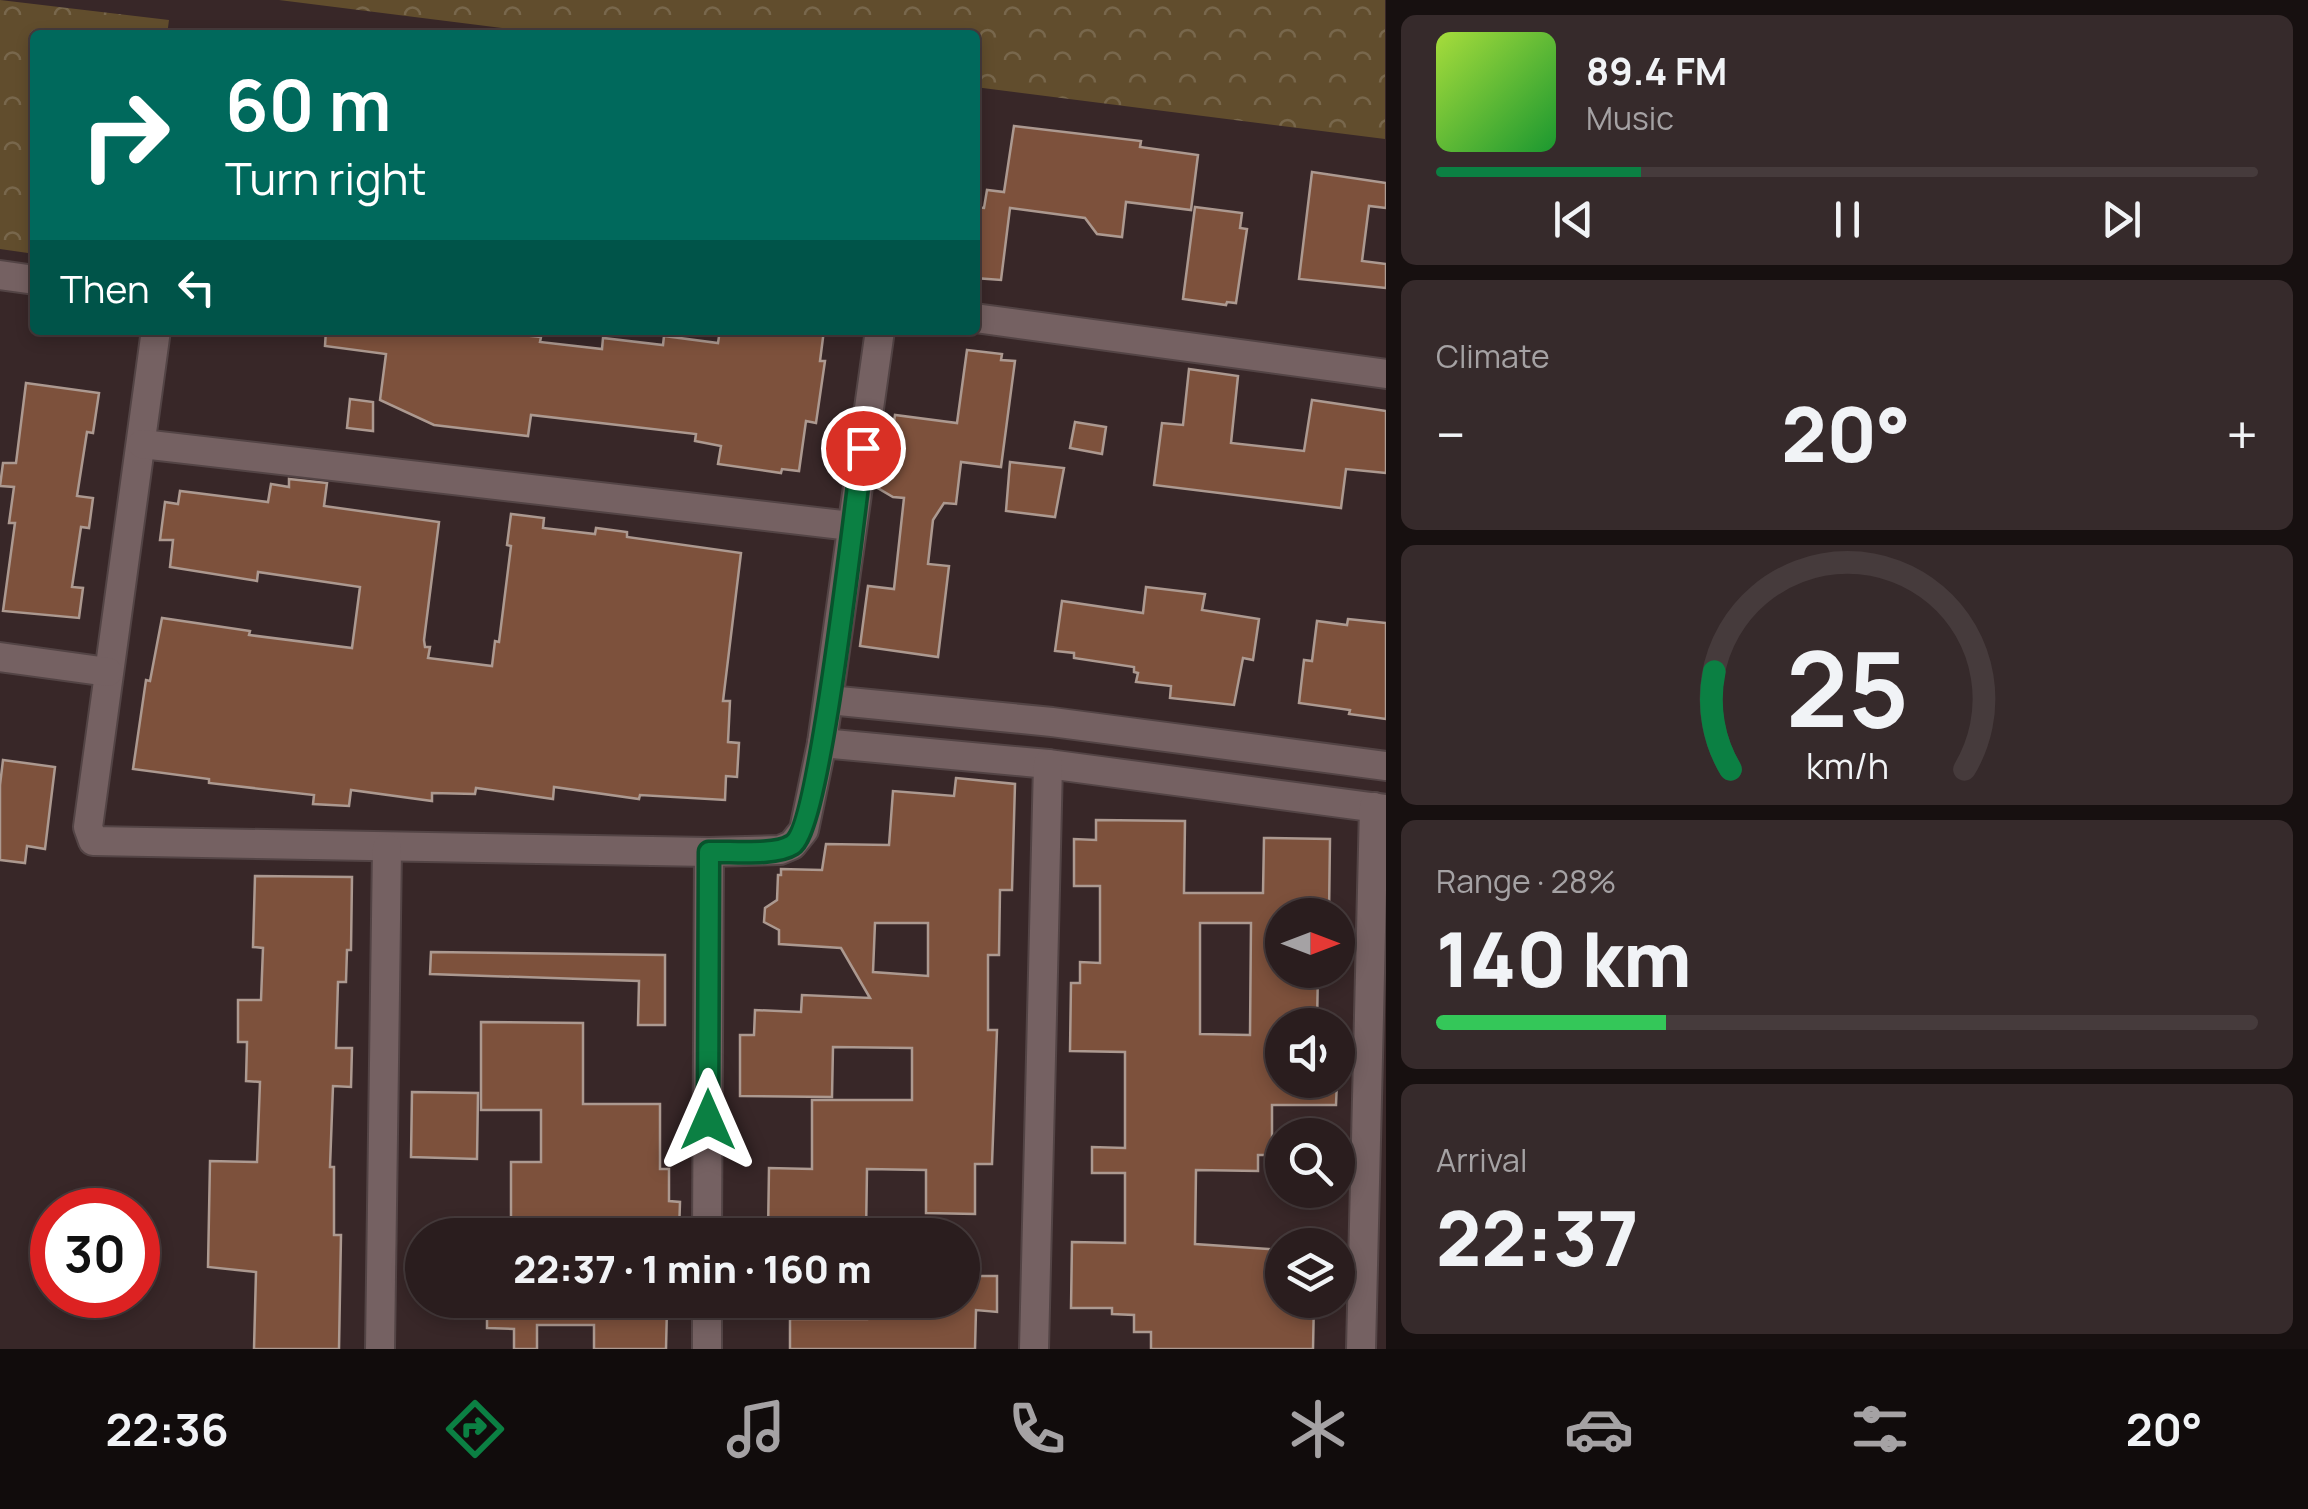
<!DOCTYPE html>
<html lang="en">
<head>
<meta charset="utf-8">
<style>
  :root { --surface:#2a1d1e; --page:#362a2b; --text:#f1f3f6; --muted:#a5a2a4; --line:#463b3c; --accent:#0b8043 }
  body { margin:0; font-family:Manrope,sans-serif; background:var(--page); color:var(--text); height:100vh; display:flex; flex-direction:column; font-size:38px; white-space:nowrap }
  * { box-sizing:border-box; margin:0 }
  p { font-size:32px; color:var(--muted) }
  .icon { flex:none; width:55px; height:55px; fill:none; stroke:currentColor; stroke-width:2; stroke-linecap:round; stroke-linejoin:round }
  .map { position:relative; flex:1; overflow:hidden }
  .details { display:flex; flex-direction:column; gap:15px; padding:15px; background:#171010; width:922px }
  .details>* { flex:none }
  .hud { position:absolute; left:30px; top:30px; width:950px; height:305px; border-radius:10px; box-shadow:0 5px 15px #0003,0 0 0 2px var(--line); background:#00695c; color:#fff; overflow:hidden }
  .needle { width:65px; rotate:90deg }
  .fabs { position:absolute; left:1265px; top:898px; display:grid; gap:20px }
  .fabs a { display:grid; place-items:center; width:90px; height:90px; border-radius:50%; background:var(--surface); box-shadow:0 5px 15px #0003,0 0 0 2px var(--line); font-size:50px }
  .speed { position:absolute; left:30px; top:1188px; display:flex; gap:20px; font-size:50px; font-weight:700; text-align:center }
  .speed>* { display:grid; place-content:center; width:130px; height:130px; border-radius:50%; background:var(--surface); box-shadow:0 5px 15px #0003,0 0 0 2px var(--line); line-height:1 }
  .speed .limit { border:15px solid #d22; background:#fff; color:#111 }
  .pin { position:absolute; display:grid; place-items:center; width:85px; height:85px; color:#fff; margin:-42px; border:5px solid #fff; border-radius:50%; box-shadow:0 2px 10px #0007 }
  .me { position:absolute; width:110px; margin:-55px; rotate:0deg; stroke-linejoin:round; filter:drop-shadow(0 0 8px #0008) }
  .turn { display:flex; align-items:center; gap:35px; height:210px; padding:0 30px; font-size:45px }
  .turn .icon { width:130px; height:130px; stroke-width:2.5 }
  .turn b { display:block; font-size:70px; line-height:85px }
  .then { display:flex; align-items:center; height:95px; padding:0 30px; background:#0003; gap:20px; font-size:38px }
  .big { font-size:75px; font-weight:800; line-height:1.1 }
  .details .tile { flex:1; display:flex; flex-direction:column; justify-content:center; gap:15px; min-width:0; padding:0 35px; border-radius:15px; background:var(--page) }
  .details .dial { align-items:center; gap:0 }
  .dial svg { height:260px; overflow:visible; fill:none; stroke:var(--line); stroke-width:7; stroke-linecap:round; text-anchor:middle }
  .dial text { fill:var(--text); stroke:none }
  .song { display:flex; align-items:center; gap:30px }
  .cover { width:120px; height:120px; border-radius:15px; background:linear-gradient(135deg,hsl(80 70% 55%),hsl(130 70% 35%)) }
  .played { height:10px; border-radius:5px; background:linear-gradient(90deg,var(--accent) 25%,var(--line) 25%) }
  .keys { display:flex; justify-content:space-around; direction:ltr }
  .heat { display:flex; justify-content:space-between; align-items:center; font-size:55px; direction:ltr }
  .charge { height:15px; border-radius:8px; background:linear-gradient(90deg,#34c759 28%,var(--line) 0) }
  .trip { position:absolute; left:405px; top:1218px; width:575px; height:100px; border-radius:50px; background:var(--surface); box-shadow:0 5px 15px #0003,0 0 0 2px var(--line); font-weight:800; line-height:100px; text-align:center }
  .tabs { display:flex; height:160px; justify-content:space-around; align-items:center; background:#110c0c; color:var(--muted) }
  .tabs .icon { width:70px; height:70px }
  .tabs .on { color:var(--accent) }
  .tabs b { font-size:45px; color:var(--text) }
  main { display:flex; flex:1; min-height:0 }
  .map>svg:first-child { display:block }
</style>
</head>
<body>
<main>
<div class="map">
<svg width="1386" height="1349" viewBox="0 0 1386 1349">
  <defs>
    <pattern id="park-crowns" width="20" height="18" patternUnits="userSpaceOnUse" patternTransform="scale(2.5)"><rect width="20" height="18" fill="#614d2d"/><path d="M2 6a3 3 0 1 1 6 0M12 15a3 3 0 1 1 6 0" fill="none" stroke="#78674c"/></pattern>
  </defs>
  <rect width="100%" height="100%" fill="#382728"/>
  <g fill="url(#park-crowns)">
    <polygon points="0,0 169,20 167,35 35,35 35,254 0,249"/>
    <polygon points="279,0 1385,0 1385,139 975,87 975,35 559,35"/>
  </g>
  <g fill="#7d513c" stroke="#ac9990" stroke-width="2.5" fill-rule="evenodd">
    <polygon points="1014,126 1141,141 1140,147 1198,155 1191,210 1126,202 1122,237 1097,234 1085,218 1010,208 1001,280 975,278 975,207 984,208 987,190 1004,192"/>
    <polygon points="1312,172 1386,183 1386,208 1369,206 1362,261 1386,264 1386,288 1299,279"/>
    <polygon points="1195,207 1242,213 1240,228 1247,229 1236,303 1227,302 1226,305 1183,299"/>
    <polygon points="326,330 475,330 541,337 540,342 602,349 603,338 663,345 664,336 718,343 720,330 824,330 820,361 825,361 816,423 806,421 799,471 782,469 781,473 718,464 721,446 695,441 696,434 531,415 528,436 434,425 380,400 386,354 325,346"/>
    <polygon points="967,350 1002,354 1001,360 1015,361 1001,467 961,462 956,504 944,503 933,520 928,564 949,566 938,657 860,646 868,586 894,589 904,498 893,497 876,487 878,469 887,470 895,415 957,423"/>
    <polygon points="1189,369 1238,376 1231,443 1304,451 1312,400 1386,411 1386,473 1346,469 1341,508 1154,485 1162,423 1183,425"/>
    <polygon points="26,383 99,393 93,433 87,432 77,496 93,498 89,528 81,527 72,587 83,588 79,618 3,611 15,523 9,523 14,487 0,486 3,463 16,463"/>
    <polygon points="350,399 373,402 373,431 347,428"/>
    <polygon points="1075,422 1106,427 1102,454 1070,448"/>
    <polygon points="1010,462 1064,468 1055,517 1006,511"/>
    <polygon points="289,479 327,483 324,506 439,522 424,640 425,647 430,647 428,658 492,666 495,641 499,642 511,546 507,545 511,514 544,518 543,528 595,534 596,528 627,532 627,537 741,553 723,701 730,701 728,742 739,743 737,777 726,776 725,800 640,795 639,799 554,787 553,799 476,788 475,794 432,793 432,801 351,790 349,806 313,804 314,795 209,783 209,779 133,769 146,680 150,681 162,618 250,631 249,635 352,648 360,587 258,572 257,581 170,567 173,540 160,540 165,502 178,504 180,491 268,502 271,484 289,487"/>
    <polygon points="1146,587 1205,594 1202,610 1259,619 1253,660 1243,658 1234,705 1170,698 1171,686 1136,682 1138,673 1134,672 1134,667 1074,658 1074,653 1055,651 1062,601 1143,613"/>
    <polygon points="1348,619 1386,623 1386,719 1349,714 1350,710 1299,703 1304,660 1312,661 1317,621 1347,625"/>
    <polygon points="3,760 55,767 45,849 27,846 25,863 0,860 0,785"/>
    <path d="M956,778L1015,784L1012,890H1000L999,955H988V1030H997L992,1164H975V1214L926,1213V1170L867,1169L866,1235H768L769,1168L812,1169V1100H912V1048L833,1047L832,1097L740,1096V1035H754L755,1010L801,1012L802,995L870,998L841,948L779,944V930L764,922L765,908L777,900L778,875H781V869L822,870L826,844L889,845L893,791L954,796ZM875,923H928V976L873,972Z"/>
    <path d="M1096,820L1185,821L1184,893H1263L1264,838L1330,839L1329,915H1282V970H1318L1317,1025H1282V1080H1337L1336,1105H1272V1155H1258V1171L1196,1170L1195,1244L1282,1250V1300H1314L1313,1349H1151V1332H1134V1315L1112,1314V1308H1071L1072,1242L1125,1243V1173H1092V1147L1125,1148V1052L1070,1051L1071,983H1080V962L1100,963V886H1074V839L1096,840ZM1200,923H1251L1250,1035L1200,1034Z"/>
    <polygon points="255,876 352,877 351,950 347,950 346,982 338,982 336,1048 352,1048 351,1087 333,1086 330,1167 334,1167 334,1235 341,1235 339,1349 254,1349 256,1272 208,1267 210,1161 257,1162 260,1082 246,1081 247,1042 238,1042 238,1000 261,1000 263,948 253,947"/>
    <polygon points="431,952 665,955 665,1025 638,1025 639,981 430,974"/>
    <polygon points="481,1022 583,1023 583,1104 660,1104 660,1169 669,1169 669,1201 680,1202 679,1233 567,1230 567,1235 511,1234 511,1162 541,1162 541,1110 481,1110"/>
    <polygon points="412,1092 478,1093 477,1159 411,1157"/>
    <polygon points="962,1276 997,1276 997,1312 976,1310 975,1349 790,1349 790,1319 867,1319 867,1300 962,1300"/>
    <polygon points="487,1300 604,1300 604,1306 667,1308 666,1349 594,1349 594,1325 537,1325 537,1349 514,1349 514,1329 487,1328"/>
  </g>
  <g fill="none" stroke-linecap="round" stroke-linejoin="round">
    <g stroke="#534445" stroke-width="32">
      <g id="minor">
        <polyline points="0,275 35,280"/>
        <polyline points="975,318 1386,374"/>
        <polyline points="156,330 88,827 93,841 709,852 780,850 792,845 804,830 822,743 880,330"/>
        <polyline points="142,444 851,526"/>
        <polyline points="0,657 108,672"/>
        <polyline points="829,700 1052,722 1386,766"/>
        <polyline points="822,743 1048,764 1386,809"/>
        <polyline points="707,1235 709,852"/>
        <polyline points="380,1349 387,848"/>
        <polyline points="707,1349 707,1300"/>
        <polyline points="1034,1349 1048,764"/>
        <polyline points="1361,1349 1374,807"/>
      </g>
    </g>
    <use href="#minor" stroke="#756162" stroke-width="28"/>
  </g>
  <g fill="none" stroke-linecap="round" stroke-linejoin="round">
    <g stroke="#07532c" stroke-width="25">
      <path id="route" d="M708,1120L709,852C730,851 775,856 792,845C821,828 855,500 863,448"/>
    </g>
    <use href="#route" stroke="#0b8043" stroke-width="18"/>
  </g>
</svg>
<div class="fabs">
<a><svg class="needle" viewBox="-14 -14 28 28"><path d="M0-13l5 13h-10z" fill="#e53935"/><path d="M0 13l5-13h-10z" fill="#a5a2a4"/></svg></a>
<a><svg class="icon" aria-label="sound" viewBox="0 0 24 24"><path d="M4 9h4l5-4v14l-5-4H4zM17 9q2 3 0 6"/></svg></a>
<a><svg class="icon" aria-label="search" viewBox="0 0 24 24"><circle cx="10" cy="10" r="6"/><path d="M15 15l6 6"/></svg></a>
<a><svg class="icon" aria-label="layers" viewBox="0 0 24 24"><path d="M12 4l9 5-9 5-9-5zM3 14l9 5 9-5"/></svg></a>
</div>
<div class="speed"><div class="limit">30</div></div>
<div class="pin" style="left:863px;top:448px;background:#d93025"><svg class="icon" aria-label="arrive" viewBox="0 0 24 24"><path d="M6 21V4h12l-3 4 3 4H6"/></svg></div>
<svg class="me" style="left:708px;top:1120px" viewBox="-20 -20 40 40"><path d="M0-17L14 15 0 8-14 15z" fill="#0b8043" stroke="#fff" stroke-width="4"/></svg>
<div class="trip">22:37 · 1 min · 160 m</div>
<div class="hud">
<div class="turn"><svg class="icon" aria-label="right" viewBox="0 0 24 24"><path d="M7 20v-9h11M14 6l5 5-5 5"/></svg><div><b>60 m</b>Turn right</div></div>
<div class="then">Then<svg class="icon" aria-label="left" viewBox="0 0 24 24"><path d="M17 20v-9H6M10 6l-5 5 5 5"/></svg></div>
</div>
</div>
<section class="details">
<div class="tile">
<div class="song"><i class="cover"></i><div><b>89.4 FM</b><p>Music</p></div></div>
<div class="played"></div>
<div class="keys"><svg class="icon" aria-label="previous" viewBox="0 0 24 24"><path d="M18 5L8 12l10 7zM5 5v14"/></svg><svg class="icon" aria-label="pause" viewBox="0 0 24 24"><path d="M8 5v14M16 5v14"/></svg><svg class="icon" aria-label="next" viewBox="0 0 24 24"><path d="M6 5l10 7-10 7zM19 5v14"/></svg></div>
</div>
<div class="tile"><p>Climate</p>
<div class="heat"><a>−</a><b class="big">20°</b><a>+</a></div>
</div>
<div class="tile dial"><svg viewBox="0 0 100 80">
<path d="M14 69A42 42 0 1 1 86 69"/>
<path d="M14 69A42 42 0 0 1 9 39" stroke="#0b8043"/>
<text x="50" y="56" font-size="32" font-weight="700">25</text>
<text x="50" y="72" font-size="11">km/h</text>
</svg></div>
<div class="tile"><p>Range · 28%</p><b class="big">140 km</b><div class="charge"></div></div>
<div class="tile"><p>Arrival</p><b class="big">22:37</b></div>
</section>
</main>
<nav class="tabs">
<b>22:36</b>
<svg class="icon on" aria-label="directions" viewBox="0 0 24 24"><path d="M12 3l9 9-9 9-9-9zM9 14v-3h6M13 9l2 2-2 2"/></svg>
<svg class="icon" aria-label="music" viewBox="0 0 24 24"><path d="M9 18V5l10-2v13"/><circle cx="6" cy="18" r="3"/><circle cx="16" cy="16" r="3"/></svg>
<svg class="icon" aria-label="phone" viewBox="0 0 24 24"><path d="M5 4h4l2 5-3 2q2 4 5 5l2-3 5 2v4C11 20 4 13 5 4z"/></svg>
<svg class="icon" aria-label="climate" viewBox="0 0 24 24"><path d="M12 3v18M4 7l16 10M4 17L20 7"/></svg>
<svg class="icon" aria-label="car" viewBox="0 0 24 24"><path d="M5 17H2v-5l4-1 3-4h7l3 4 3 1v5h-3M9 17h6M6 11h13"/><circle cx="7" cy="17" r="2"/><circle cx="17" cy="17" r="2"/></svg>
<svg class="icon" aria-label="filters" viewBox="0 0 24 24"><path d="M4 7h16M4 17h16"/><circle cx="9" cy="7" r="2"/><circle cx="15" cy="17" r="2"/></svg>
<b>20°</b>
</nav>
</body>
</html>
